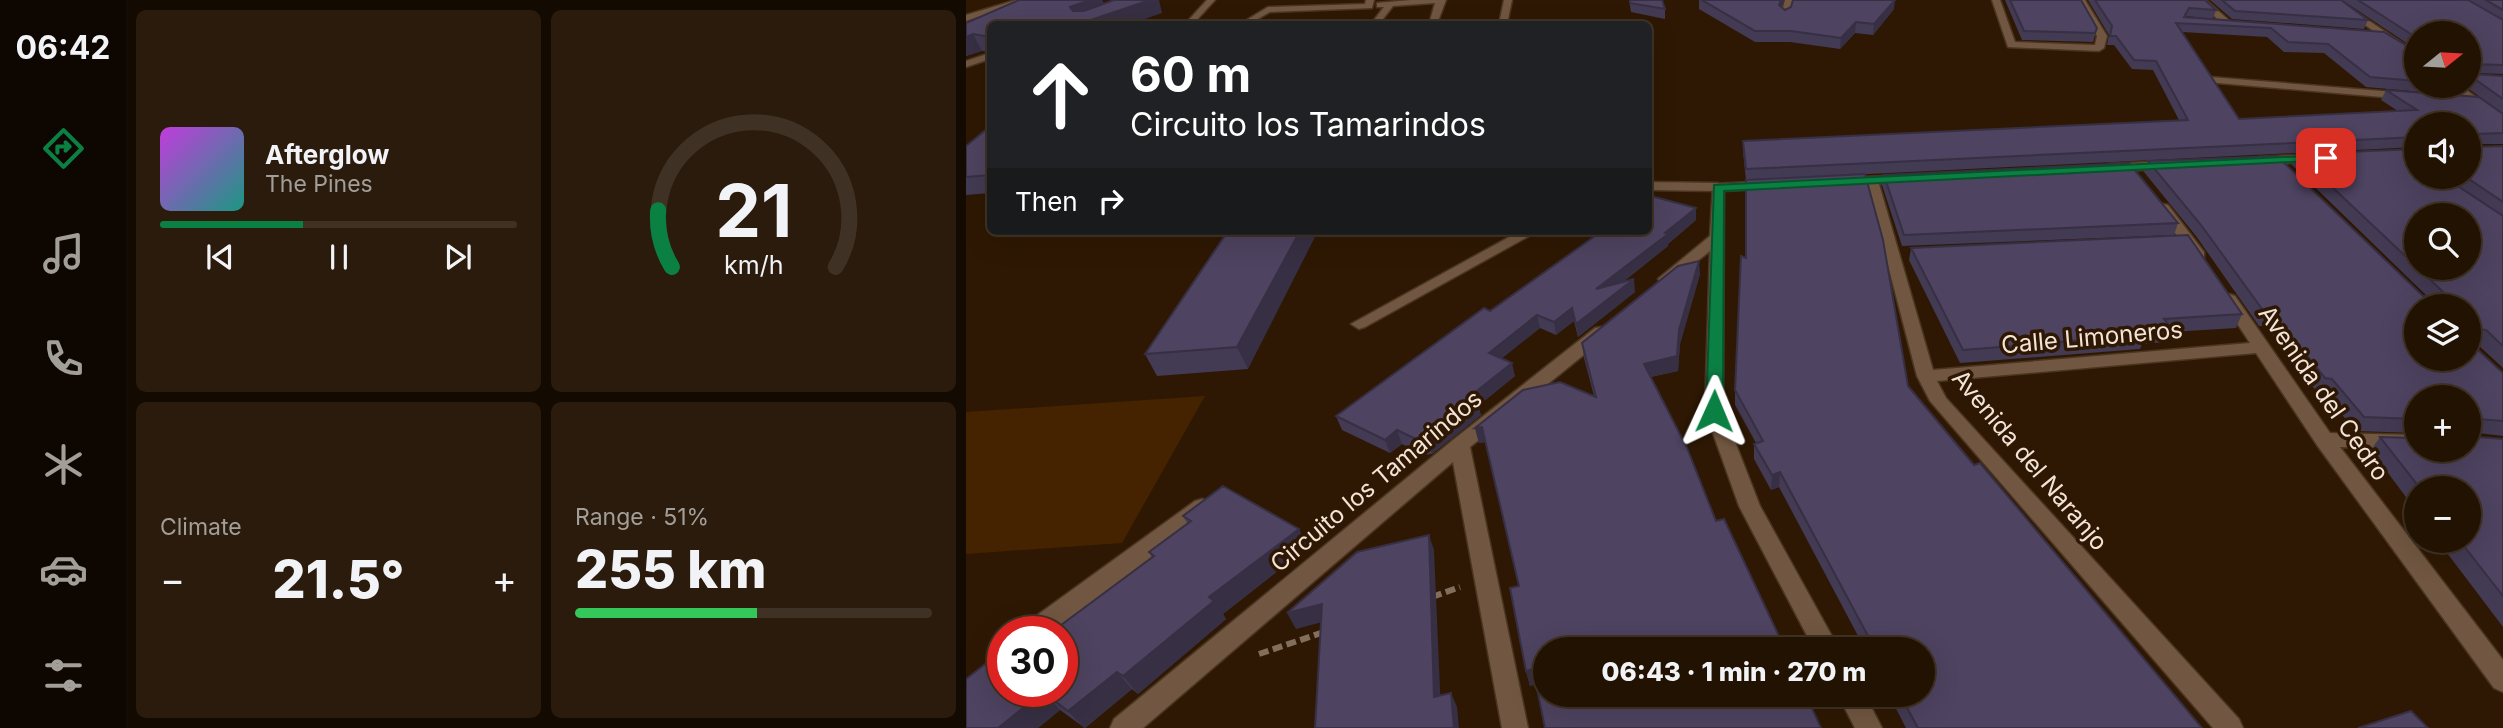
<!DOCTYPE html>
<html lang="en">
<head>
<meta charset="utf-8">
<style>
  :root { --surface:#221202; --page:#2a1b0c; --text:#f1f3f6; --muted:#a29e99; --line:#3f3224; --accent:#0b8043 }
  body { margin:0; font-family:Inter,sans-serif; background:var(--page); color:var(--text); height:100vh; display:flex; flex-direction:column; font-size:26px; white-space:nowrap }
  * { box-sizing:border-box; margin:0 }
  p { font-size:23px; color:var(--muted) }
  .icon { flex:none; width:38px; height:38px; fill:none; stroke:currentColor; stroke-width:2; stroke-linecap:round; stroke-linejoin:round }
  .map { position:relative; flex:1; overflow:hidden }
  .sheet { display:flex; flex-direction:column; gap:10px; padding:10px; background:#130a01; width:840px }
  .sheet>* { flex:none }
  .hud { position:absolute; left:21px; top:21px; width:665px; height:214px; border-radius:10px; box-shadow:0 7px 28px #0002,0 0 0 2px var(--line); background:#202124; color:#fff; overflow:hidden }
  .needle { width:46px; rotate:72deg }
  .fabs { position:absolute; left:1438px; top:21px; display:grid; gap:14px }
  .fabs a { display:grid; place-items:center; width:77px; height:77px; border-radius:50%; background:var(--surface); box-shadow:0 7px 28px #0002,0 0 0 2px var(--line); font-size:35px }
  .speed { position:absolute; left:21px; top:616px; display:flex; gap:14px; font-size:35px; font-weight:700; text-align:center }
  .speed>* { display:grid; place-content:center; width:91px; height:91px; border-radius:50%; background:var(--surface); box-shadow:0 7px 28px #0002,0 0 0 2px var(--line); line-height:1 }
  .speed .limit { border:10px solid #d22; background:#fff; color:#111 }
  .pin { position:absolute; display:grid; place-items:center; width:60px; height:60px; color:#fff; margin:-30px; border-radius:14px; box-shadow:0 4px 10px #0006 }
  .me { position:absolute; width:77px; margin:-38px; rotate:1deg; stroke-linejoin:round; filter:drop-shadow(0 0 5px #0008) }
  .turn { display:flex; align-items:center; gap:24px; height:147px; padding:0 28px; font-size:32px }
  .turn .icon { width:91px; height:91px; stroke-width:2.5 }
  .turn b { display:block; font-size:49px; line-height:60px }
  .then { display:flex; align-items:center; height:66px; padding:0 28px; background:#0003; gap:14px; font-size:26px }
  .big { font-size:52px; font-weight:800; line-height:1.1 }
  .sheet .tile { flex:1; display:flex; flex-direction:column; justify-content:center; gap:10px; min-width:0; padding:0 24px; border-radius:10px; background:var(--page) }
  .sheet .dial { align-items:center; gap:0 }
  .dial svg { height:182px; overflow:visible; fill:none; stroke:var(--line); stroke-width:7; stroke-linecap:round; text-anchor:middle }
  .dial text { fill:var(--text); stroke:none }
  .song { display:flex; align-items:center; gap:21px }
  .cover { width:84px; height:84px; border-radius:10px; background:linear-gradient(135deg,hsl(290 70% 55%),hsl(170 70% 35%)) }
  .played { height:7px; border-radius:4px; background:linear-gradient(90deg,var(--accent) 40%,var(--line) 40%) }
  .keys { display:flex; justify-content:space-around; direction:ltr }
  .heat { display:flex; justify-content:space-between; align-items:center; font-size:38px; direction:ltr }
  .charge { height:10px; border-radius:5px; background:linear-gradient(90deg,#34c759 51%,var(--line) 0) }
  .sheet .tiles { flex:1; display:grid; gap:10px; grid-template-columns:repeat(2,1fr) }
  .trip { position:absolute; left:567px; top:637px; width:402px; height:70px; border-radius:35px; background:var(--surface); box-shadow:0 7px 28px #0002,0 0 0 2px var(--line); font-weight:800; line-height:70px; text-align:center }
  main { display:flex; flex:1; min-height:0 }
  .tabs { display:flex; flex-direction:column; width:126px; justify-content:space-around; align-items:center; background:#0e0701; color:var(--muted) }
  .tabs .icon { width:49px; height:49px }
  .tabs .selected { color:var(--accent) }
  .tabs b { font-size:32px; color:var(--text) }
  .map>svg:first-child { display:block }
</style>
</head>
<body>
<main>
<nav class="tabs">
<b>06:42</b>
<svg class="icon selected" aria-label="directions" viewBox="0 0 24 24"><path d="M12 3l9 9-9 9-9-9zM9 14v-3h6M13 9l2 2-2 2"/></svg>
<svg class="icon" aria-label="music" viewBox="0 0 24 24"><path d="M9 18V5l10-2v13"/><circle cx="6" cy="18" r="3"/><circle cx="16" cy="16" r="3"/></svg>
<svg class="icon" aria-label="phone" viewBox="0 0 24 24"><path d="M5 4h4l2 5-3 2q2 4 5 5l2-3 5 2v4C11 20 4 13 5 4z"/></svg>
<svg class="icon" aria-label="climate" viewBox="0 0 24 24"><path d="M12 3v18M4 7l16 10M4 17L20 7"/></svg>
<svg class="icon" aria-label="car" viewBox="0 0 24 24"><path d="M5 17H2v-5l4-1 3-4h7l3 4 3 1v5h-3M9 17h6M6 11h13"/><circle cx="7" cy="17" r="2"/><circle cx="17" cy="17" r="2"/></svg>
<svg class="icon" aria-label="filters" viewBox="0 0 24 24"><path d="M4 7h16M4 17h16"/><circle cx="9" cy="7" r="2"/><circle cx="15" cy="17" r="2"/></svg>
</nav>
<section class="sheet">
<div class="tiles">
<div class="tile">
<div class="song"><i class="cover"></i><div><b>Afterglow</b><p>The Pines</p></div></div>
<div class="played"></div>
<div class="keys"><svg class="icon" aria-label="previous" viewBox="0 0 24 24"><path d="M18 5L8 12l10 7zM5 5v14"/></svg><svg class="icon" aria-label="pause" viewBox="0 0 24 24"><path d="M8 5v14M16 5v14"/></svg><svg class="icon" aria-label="next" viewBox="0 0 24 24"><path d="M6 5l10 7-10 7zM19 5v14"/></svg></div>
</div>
<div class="tile dial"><svg viewBox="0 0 100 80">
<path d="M14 69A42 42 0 1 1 86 69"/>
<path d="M14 69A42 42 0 0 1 8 44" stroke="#0b8043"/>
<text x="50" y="56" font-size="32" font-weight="700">21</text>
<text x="50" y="72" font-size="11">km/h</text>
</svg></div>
<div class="tile"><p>Climate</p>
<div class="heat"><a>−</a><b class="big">21.5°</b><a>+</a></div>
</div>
<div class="tile"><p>Range · 51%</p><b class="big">255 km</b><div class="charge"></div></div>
</div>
</section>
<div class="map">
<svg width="1537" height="728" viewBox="0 0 1537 728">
  <rect width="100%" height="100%" fill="#2e1803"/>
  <polygon fill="#452300" points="239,396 156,543 0,554 0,412"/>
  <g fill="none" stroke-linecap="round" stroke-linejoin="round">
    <g stroke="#4a3521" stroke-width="3">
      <g id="lane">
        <polygon points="50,0 62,0 0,21 0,15"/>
        <polygon points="241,0 249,0 227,24 219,24"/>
        <polygon points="400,0 408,0 406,8 304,12 283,24 274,24 302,7 399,4"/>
        <polygon points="445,0 480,0 471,24 463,24 469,3 427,6 413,24 405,24 418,7 411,7 411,3"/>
        <polygon points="538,0 546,0 541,24 533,24"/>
        <polygon points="819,0 827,0 823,15 819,18 815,15"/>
        <polygon points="1026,0 1034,0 1049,42 1129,45 1131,36 1111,0 1119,0 1141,36 1138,48 1133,51 1042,47"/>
        <polygon points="24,53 24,59 0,67 0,61"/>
        <polygon points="682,182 752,183 758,187 752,191 682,190"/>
        <polygon points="554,231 572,231 399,327 393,329 385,324"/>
        <polygon points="236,499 243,501 247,507 243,513 87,632 56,632 59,624 229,501"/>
      </g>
    </g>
    <g stroke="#4a3521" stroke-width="3">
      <g id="street">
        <polygon points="1231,0 1240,0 1266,23 1266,27 1260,27"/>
        <polygon points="1363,0 1372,0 1451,53 1451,61"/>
        <polygon points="1244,77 1440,93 1445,96 1440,99 1240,82 1239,80"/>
        <polygon points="1484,86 1495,86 1537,117 1537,125"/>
        <polygon points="1353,154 1357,155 1357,161 1293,165 1287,161 1293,157"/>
        <polygon points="1203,161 1207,162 1207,168 1143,172 1137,168 1143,164"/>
        <polygon points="940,175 946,179 945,182 913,184 967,370 1284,343 1255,299 1263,294 1269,296 1364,433 1451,435 1451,449 1374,447 1537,660 1537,692 1528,688 1351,445 1290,353 971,381 980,398 1273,719 1277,728 1247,728 964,401 951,376 901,185 878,186 872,182 878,178"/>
        <polygon points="804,181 810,185 809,188 758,191 757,411 794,506 873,649 848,649 773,506 739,411 744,251 705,282 695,282 692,279 744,236 747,184"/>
        <polygon points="1197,204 1202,205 1238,252 1238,258 1228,258 1190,208"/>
        <polygon points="635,327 643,332 641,336 504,447 562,728 536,728 487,462 177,728 144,728 148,719 487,440 629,328"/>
        <polygon points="872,695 899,695 916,728 889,728"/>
      </g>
    </g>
    <g stroke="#816e5c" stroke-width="6" stroke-dasharray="10 4.5" stroke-linecap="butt">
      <polyline points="466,597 494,587"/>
      <polyline points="293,654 358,632"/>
    </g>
    <use href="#lane" fill="#715741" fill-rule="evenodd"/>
    <use href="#street" fill="#715741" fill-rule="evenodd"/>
  </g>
  <g fill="#433a53" fill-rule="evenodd">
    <polygon points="136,0 138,4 196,13 24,24 24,52 16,51 0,56 0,23"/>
    <polygon points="663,0 696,0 699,9 699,19 665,12"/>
    <polygon points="733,0 818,0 816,7 819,10 928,9 907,35 889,33 874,49 824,42 789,42 733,9"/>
    <polygon points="1039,0 1115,0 1131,28 1127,42 1056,40"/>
    <path d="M1122,0H1239L1250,10L1247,19L1220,16V17L1418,32L1451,52V86H1495L1490,95L1400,87L1358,53L1318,52L1301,37L1216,32L1273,119L1432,111L1415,100L1420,90L1534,112L1499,86H1503V33H1451V50L1376,0H1537V74L1508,73L1537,76V144H1507L1509,147L1537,146V368L1510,343V348L1537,373V436L1512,433V437L1537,439V627L1472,541H1503V488H1451V512L1405,450L1414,437L1503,450L1451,397V433L1389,431L1358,392H1351L1300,326H1293L1230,236L1178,172L1182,161L1457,296H1461L1326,165L1331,154L1451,177H1503L1451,124V147L780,180L777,152V141L1213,120L1187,70L1166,69L1148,45H1141L1143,35ZM1451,215L1503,268H1451Z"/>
    <polygon points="1244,0 1375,0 1402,20 1398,29 1266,19"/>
    <polygon points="24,128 24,193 0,195 0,146"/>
    <polygon points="918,175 1212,223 1208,235 936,246 916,185"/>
    <polygon points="730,220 702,244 702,246 657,282 669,292 612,337 608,321 590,335 574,328 536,358 549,376 512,406 515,415 466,454 458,455 436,444 424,453 376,430 370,416 524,311"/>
    <polygon points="262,231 282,369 191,376 179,354"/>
    <polygon points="945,248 1276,314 1270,328 1205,332 1201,342 1176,344 1174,349 994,363 943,260"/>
    <polygon points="734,274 714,344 712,371 685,377 570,684 564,686 560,671 553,586 519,442 513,443 509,428 628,396 618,358 616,343"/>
    <polygon points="942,386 1008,465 1236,728 940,728 923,695 957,695 957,649 899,649 813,487 805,490 788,459 788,444 790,443 769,405 769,390"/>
    <polygon points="217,516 342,547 257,614 260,619 172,694 166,689 119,728 94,710 72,728 91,628 186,557 183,552 222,524"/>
  </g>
  <g fill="#372f43">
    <polygon points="124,0 136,0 141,11 112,23 104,7"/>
    <polygon points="184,0 193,0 196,13 165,24 113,24"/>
    <polygon points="815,0 818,0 813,16 813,5"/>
    <polygon points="929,0 928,9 907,35 908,24"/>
    <polygon points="890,22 889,33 874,49 875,38"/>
    <polygon points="7,34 16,51 0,56 0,37"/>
    <polygon points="730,208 730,220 702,244 702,246 631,302 630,289"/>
    <polygon points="334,231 352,231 282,369 271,347"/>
    <polygon points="733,261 734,274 714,344 712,371 679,378 678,364 713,330"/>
    <polygon points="668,279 669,292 612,337 610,324"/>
    <polygon points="606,308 608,321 590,335 588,322"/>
    <polygon points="571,315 574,328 526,366 523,353"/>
    <polygon points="546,363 549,376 512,406 515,415 466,454 462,440 493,405"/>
    <polygon points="516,427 520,442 513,443 509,428"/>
    <polygon points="431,430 436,444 424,453 419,440"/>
    <polygon points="814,472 813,487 805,490 806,475"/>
    <polygon points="333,529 342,547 257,614 260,619 172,694 157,676 243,597"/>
    <polygon points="463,535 468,550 475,712 468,697"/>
    <polygon points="356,604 364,620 330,629 321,613"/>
    <polygon points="567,669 571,684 564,686 560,671"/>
    <polygon points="151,672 166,689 118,728 102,711"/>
    <polygon points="77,692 94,710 72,728 32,728"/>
    <polygon points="485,693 491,707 493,728 488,728"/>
  </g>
  <g fill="#4e4360" stroke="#372f43" stroke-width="2" fill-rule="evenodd">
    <polygon points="53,0 124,0 104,7 107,11 118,11 148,0 184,0 113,24 24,24 24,37 7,34 0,37 0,23"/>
    <polygon points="664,0 696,0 699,9 664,3"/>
    <polygon points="736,0 815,0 813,5 819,10 825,7 827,0 929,0 908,24 890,22 875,38 825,31 789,31"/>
    <polygon points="1044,0 1115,0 1131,28 1129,33 1058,31"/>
    <polygon points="1129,0 1239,0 1250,10 1223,8 1218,17 1418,32 1451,52 1451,81 1404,77 1362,44 1322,42 1305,28 1210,23 1273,119 1451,110 1420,90 1513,97 1537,114 1537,133 1509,134 1507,144 1509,147 1537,146 1537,202 1500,177 1503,177 1503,124 1451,124 1451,137 780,169 777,141 1222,120 1190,61 1168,60 1150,36 1144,36 1146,26"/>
    <polygon points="1256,0 1375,0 1402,20 1269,11"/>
    <polygon points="1392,0 1502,0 1537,20 1537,65 1506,64 1508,74 1537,76 1537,99 1503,75 1503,33 1451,33 1451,38"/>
    <polygon points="1520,0 1537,0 1537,10"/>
    <polygon points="22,128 24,128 24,175 0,177 0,146"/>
    <path d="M1451,149V177H1478L1537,216V346L1520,330L1510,329V348L1537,373V421L1513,419L1512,437L1537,439V596L1494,541H1503V488H1454L1414,437L1451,438V450H1503V397H1451V419L1398,417L1366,379L1359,378L1306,313H1299L1235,225L1182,161L1311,156L1457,296H1475L1477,292L1452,268H1503V215H1451V267L1331,154ZM1451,306H1503V359H1451Z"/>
    <polygon points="1163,163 1212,223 938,235 918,175"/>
    <polygon points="899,174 917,240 942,386 1008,465 1014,463 1236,728 952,728 934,695 957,695 957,649 909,649 814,472 806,475 788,444 797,441 769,390 775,256 780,258 780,180"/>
    <polygon points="685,196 730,208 699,233 702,234 630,289 668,279 610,324 606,308 588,322 571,315 523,353 546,363 493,405 511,401 462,440 454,441 431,430 419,440 370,416 518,308 524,311 636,231 682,231 682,198"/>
    <polygon points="262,231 334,231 271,347 179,354"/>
    <polygon points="1222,235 1276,314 1198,319 1206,329 1175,331 1179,335 997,350 945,248"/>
    <polygon points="733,261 713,330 711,356 678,364 721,448 750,521 758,519 819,649 579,649 579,695 840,695 855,728 579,728 567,669 560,671 544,588 553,586 516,427 509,428 557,390 594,382 630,397 616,343 712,266"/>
    <polygon points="257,486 333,529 243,597 248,601 157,676 151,672 102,711 77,692 32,728 0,728 0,679 37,650 37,691 96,691 96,632 66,632 81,620 91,628 188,556 183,552 225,521 217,516"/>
    <polygon points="463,535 468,697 485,693 488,728 349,728 356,604 321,613 391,552"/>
    <polygon points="1445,711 1462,728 1392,728"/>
  </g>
  <polygon fill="#0b8043" stroke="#07532c" stroke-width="2" points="1360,155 1365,158 1363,160 758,191 757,411 748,417 740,411 748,185"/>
  <g text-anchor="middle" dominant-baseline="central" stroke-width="7" stroke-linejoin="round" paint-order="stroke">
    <g font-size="24" fill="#f4e4d7" stroke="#2e1803">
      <text transform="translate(1126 337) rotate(-5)">Calle Limoneros</text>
      <text transform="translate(1358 393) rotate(55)">Avenida del Cedro</text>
      <text transform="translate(1064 460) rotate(50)">Avenida del Naranjo</text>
      <text transform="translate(410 481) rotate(-40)">Circuito los Tamarindos</text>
    </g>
  </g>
</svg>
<div class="fabs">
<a><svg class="needle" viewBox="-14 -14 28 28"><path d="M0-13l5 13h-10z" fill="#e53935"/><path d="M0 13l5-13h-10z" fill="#a29e99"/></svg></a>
<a><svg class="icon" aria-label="sound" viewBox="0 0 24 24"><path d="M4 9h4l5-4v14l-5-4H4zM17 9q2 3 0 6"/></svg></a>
<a><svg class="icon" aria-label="search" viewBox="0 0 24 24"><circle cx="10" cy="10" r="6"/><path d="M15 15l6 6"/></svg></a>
<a><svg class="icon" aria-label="layers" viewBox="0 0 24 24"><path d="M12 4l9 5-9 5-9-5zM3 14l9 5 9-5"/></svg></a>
<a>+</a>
<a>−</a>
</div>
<div class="speed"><div class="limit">30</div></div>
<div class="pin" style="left:1360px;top:158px;background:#d93025"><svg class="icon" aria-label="arrive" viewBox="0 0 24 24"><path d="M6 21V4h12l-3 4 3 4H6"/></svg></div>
<svg class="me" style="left:748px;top:411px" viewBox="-20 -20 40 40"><path d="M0-17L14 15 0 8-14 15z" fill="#0b8043" stroke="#fff" stroke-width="4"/></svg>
<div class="trip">06:43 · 1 min · 270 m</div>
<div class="hud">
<div class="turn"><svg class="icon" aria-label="ahead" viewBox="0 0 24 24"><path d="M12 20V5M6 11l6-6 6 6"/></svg><div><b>60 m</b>Circuito los Tamarindos</div></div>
<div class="then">Then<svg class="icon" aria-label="right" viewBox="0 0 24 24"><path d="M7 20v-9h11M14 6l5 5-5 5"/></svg></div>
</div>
</div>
</main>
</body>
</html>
